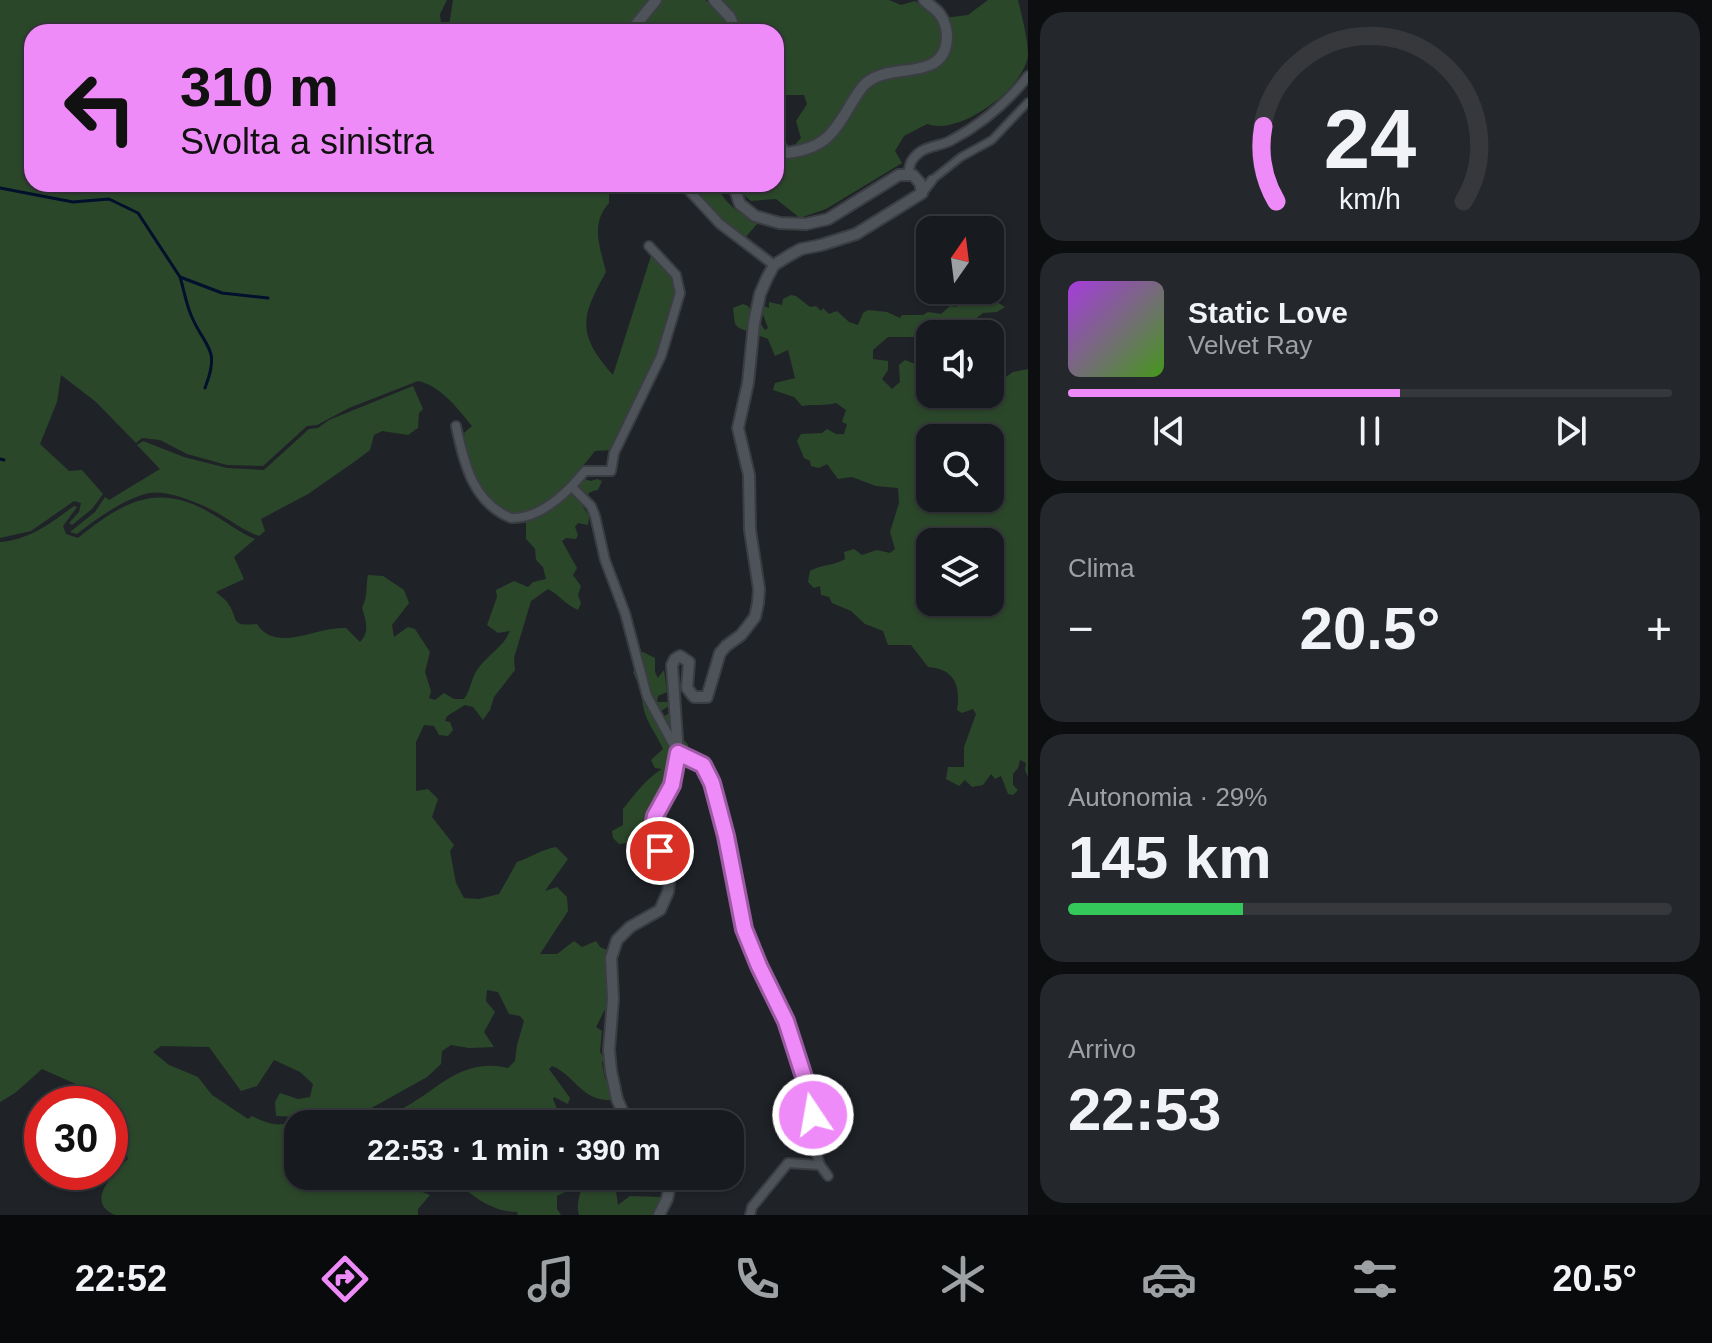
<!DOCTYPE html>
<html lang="it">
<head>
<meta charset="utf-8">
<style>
  :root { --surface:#171a1e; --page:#24272b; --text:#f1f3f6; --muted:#9ea1a4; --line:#36383c; --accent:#ee8bf8 }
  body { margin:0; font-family:Helvetica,sans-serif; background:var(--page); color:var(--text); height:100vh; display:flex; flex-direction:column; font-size:30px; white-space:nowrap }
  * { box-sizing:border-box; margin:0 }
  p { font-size:26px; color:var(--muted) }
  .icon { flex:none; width:44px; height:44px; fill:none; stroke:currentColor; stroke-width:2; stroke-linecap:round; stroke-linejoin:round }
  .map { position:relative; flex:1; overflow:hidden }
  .sheet { display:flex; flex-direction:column; gap:12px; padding:12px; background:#0d0e10; width:684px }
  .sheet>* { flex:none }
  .guide { position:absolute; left:24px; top:24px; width:760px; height:168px; border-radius:24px; box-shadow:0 2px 6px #0004,0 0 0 2px var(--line); background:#ee8bf8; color:#111; overflow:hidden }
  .needle { width:52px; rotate:14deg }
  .fabs { position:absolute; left:916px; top:216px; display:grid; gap:16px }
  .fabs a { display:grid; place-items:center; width:88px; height:88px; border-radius:16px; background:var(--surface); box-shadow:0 2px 6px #0004,0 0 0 2px var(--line); font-size:40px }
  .speed { position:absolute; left:24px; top:1086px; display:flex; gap:16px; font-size:40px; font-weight:700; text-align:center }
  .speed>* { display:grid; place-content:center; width:104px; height:104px; border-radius:50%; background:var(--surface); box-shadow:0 2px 6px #0004,0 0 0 2px var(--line); line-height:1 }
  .speed .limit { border:12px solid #d22; background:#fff; color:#111 }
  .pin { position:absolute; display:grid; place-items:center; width:68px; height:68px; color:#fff; margin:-34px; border:4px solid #fff; border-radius:50%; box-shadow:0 2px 8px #0007 }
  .me { position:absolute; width:88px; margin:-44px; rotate:348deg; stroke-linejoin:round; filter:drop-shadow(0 0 6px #0008) }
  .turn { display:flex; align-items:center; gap:28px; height:168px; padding:0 24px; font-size:36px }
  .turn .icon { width:104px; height:104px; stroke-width:2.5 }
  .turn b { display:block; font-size:56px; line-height:68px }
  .big { font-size:60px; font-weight:700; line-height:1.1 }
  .sheet .widget { flex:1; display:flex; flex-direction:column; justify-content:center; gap:12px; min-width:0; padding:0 28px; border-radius:24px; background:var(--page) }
  .sheet .dial { align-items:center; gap:0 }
  .dial svg { height:208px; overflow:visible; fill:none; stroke:var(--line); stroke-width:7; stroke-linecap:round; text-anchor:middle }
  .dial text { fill:var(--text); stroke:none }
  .song { display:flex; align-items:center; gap:24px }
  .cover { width:96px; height:96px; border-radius:12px; background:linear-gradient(135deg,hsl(280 70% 55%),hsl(100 70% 35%)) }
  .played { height:8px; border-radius:4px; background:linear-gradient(90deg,var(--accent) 55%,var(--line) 55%) }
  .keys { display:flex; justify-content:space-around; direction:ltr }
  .heat { display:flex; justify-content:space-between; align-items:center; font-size:44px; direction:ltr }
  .charge { height:12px; border-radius:6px; background:linear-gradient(90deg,#34c759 29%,var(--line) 0) }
  .trip { position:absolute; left:284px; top:1110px; width:460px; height:80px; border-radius:24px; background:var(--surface); box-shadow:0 2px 6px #0004,0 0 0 2px var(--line); font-weight:700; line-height:80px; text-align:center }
  .tabs { display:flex; height:128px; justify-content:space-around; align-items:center; background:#090a0c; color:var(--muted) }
  .tabs .icon { width:56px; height:56px }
  .tabs .active { color:var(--accent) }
  .tabs b { font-size:36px; color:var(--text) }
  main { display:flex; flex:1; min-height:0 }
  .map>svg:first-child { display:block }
</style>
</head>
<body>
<main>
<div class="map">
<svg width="1028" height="1215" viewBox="0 0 1028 1215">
  <rect width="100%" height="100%" fill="#1f2328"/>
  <g fill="#2b472a" fill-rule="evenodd">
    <path d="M0,0H447L440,14L442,32H32V184H609V203C590,224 600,247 606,272C580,318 577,334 613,375L651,256L674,277L676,305L651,370L611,450L595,451L563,491L549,502L517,515H511L496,507L469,474L464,433L472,426C459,410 440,385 418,381L349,408L317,425L307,426L263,466L227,465L187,454L160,440L142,438L136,443L96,402L61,375L57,402L40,444L69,471L82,470L103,494L92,509L72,525L69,523L79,512L81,503L74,501L31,531L0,538Z"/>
    <polygon points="453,0 705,0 725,15 733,32 448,32"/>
    <path d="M722,0H889L901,5L915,1L936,19L968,15L988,0H1018C1022,17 1028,39 1028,56C1023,89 960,136 927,124L904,136L895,151L902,163L826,209L800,218L776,199L751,201L744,195V184H776V165L801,138L796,121L807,104L804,95H780L776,89V32H745Z"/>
    <path d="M683,184H716C725,204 738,213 758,223L742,241Z"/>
    <path d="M791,295L796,296L810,307L816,306L821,311L823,308L829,314L837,311L849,322L858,325L863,313L868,310L887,312L900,318L902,315H923L928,312L941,314L950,306L956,307L966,297L985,305L997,302L1005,307L997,312L983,313L969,324L959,322L942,333L930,334L928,337H888L873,350V359L888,361V370L882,379L892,389L900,382L899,365L905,360C917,364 921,367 926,379H930V394H990V382L997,383L1013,372L1028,369V777L1025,770L1026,763L1020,760L1018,768L1013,774V785L1018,790L1013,795L1008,794L1001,776L995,779L991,774L983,785L972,787L965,780L959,786L946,779L948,767H964V747L976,714L973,709L962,713L957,710C961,686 955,669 928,667L911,645H888L883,631L865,624L851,611L832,603L829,597L821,595L820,586L814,588L808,582L810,571C822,564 834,566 845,559L844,552L854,549L862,555L877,550L890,553L895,549L890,532L899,503L898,488L876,486L852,477L838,479L827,464L819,468L811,466L810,461L804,458L797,441L801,434L822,433L827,429L836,434H844L847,424L842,422L846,410L836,403C824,406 814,404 802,406L794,397L773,390L775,383L795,378L788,350L775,356L768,339L739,328L735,324L733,308L743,304L748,306L765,330L768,328L761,309L763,306L769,308V302L782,305L783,299ZM930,438H990V498H930ZM930,542H990V602H930Z"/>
    <path d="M413,386L423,409L419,413L418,428L408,435L382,431L374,435L370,450L354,462L308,494L261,519L265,531L259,536C239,529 223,514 204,506C189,499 164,490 149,493C124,499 97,518 77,534L70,532L95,512L105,497L109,500L160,469L137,445L143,441L184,457L227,468L264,470L309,429L318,428L329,420Z"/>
    <path d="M584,479L591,481L597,479L602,481L598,490C587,491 585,497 583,507L589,516L588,525L578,523L575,527L578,535L576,539L566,538L562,541L577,568L573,575L581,586L578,595L581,603L578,610C564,604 560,595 548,589L531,601L514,658L515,670L494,697L490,710L483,720L473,707L465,705L447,716L445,721L450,722L453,730L448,736L439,735L434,726L424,725L416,742V791L428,789L438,799L432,817L454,845L450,851L456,883L464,898L479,899L499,894L517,862C532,857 540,850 556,847L568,859L545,891L557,887L567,897L568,911L540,954H557L574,941L582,947L596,941L600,947L607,950L611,998L596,1027L602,1031L600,1052L604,1057L602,1063L605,1079L608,1081V1089L612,1096L611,1100C581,1101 575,1075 552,1066L549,1069L570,1098L568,1104L554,1097L553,1099L559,1114L569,1121L576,1108L611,1111L620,1124H298V1176H382L430,1195L418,1209V1215H115C84,1202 114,1173 128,1159L119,1124L110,1114V1104H101L87,1089L42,1069L15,1093L0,1102V542C29,540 51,523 74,506L77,507L63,526L66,534L78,538C120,504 155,482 207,511C224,520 238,532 255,539L234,557L244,579L216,592C219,595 224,598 227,602C240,619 228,627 257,624C276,654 316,626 346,628L360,642C370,631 366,621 362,608C369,592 365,591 368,575L383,576L404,590L409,603L392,625L394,637L408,627L415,629L430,652L425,672L431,691L429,698L435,700L444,693L454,699H464C471,690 471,678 477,670C487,655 503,648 510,631L498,633L487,625L497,597L496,590L514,581L528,587L533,582L546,579L543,567L536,560L535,549L526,539V520C549,509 567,498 584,479ZM487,990L498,992L509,1014L520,1016L524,1021L517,1045L515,1061L508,1068C456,1056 434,1097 391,1114C364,1125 339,1117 311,1120C282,1123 279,1130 252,1116L248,1119L212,1095L198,1077L169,1065L153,1052L161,1046L209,1047L241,1091L257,1086L274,1060L300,1072L313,1084L310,1097L298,1099L280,1093L275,1102L276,1116L303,1117L326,1110L349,1114L368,1110L427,1077L441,1064L442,1051L451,1045L469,1048L494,1047L484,1032L495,1012L486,1001Z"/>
    <path d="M643,652L655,658V672L658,678L664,670L667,692L658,696L657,702H670L669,706L661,711L662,717L670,713L672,722L669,724L672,728L670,729L677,742L685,741L688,745L687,755L670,764L671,780L649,825V840L637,842L635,848L627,843L619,844L613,838L612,831L623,825V809C634,795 646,779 662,769L655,768L651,760L663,749C652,725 641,718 642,689L648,686V683L645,680L638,684L633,672L638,665L639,654Z"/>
    <path d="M451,1176H568L579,1185L557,1196V1209L561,1215H518L517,1212C491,1212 469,1194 451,1176Z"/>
    <path d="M581,1176H623L616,1191L618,1205L630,1196L661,1197L654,1215H579C575,1198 584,1193 581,1176Z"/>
  </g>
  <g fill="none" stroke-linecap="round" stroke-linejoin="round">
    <g stroke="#01102c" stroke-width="3">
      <polyline points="0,188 73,202 109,199 138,213 180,277 222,293 268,298"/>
      <path d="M180,277C184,290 186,303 191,315C205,349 221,347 205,388"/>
      <polyline points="0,459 4,460"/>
    </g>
    <g stroke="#3a3e42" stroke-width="10">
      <polyline id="pedestrian" points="932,180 961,157 992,140 1028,102"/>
    </g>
    <g stroke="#3a3e42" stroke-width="12">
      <g id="minor">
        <path d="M908,174C910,163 911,159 920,152C928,146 940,146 950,141C980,125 1007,103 1028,76"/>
        <polyline points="683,184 720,224 774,265"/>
        <polyline points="922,193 932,180"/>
        <path d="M456,426C464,462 472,502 511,518C541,519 567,493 585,471H611L614,453L661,356L680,293L676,275L649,246"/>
        <polyline points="572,487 591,506 595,516 605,560 625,613 647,696 678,753 703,765 712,783 726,836 744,929 759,966 786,1021 812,1106 812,1140 820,1165 828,1176"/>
        <polyline points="750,1215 752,1207 788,1163 820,1165"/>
      </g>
    </g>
    <g stroke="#3a3e42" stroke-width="14">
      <g id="tertiary">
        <polyline points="714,0 730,17 736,32"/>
        <polyline points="630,32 656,0"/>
        <path d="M776,142L786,153C823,149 833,135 851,104C855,98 860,89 865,84C886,67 909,74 930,65C951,56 951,27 938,12C934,8 928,4 924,0"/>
        <polyline points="628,1124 617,1099 611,1071 609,1050 613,999 611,958 617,940 630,927 660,910 668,892 670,874 653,826 655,816 672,785 678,753 672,665 675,659 680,656 689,662 687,688 694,697 707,697 720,653 726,646 741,635 755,617 758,603 759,589 750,530 749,475 738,428 748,383 754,323 760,294 767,278 774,265 790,255 801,249 821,245 856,234 922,193 920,183 913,175 899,175 828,219 806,224 780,223 755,216 740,204 733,184"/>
        <polyline points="659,1215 667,1199 672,1176"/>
      </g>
    </g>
    <use href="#pedestrian" stroke="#4e5359" stroke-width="6"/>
    <use href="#minor" stroke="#4e5359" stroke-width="8"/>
    <use href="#tertiary" stroke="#4e5359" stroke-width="10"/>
  </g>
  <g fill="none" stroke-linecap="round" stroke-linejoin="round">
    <g stroke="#9b5aa1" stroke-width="20">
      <polyline id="route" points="660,851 653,826 655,816 672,785 678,753 703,765 712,783 726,836 744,929 759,966 786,1021 804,1077 813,1115"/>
    </g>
    <use href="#route" stroke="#ee8bf8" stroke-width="14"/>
  </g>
</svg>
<div class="fabs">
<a><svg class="needle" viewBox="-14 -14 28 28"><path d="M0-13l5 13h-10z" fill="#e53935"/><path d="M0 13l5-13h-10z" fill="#9ea1a4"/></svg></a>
<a><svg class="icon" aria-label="sound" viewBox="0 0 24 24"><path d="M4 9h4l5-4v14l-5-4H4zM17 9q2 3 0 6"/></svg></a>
<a><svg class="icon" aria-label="search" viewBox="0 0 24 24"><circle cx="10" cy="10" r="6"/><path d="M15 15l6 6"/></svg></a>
<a><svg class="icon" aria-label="layers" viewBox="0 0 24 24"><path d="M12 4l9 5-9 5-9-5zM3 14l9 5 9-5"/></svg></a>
</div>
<div class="speed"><div class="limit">30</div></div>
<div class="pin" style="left:660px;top:851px;background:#d93025"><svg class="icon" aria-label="arrive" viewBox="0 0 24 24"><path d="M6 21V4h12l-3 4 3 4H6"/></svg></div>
<svg class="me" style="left:813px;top:1115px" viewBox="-20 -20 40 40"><circle r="17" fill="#ee8bf8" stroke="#fff" stroke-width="3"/><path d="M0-11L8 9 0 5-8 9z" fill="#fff"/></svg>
<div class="trip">22:53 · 1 min · 390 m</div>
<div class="guide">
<div class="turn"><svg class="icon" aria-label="left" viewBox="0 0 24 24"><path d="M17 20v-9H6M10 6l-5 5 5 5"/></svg><div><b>310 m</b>Svolta a sinistra</div></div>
</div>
</div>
<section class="sheet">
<div class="widget dial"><svg viewBox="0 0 100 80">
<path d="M14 69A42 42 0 1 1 86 69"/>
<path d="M14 69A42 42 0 0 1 9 40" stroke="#ee8bf8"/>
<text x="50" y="56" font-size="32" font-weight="700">24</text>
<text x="50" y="72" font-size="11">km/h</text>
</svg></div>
<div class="widget">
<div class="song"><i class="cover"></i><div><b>Static Love</b><p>Velvet Ray</p></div></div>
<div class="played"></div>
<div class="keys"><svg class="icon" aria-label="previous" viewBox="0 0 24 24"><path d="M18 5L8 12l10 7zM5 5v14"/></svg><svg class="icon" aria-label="pause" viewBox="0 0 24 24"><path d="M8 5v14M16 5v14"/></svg><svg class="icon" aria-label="next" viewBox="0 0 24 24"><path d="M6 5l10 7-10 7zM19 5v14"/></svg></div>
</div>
<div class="widget"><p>Clima</p>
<div class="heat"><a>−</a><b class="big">20.5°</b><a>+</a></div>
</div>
<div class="widget"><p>Autonomia · 29%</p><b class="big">145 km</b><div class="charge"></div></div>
<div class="widget"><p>Arrivo</p><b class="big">22:53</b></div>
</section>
</main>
<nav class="tabs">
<b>22:52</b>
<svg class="icon active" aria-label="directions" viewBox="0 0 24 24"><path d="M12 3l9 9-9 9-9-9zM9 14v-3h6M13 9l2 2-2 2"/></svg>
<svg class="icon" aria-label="music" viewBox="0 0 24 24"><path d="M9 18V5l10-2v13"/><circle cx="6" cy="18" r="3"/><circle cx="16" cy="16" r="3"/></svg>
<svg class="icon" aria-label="phone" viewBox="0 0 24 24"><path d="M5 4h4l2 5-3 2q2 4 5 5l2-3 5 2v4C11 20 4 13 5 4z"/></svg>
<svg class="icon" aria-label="climate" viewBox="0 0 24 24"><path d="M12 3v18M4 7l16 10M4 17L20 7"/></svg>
<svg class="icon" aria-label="car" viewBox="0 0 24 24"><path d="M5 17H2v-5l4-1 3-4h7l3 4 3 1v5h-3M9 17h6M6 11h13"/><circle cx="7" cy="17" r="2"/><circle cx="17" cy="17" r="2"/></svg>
<svg class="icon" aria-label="filters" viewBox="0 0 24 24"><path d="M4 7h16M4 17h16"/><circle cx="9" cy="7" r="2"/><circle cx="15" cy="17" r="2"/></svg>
<b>20.5°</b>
</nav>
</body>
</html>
